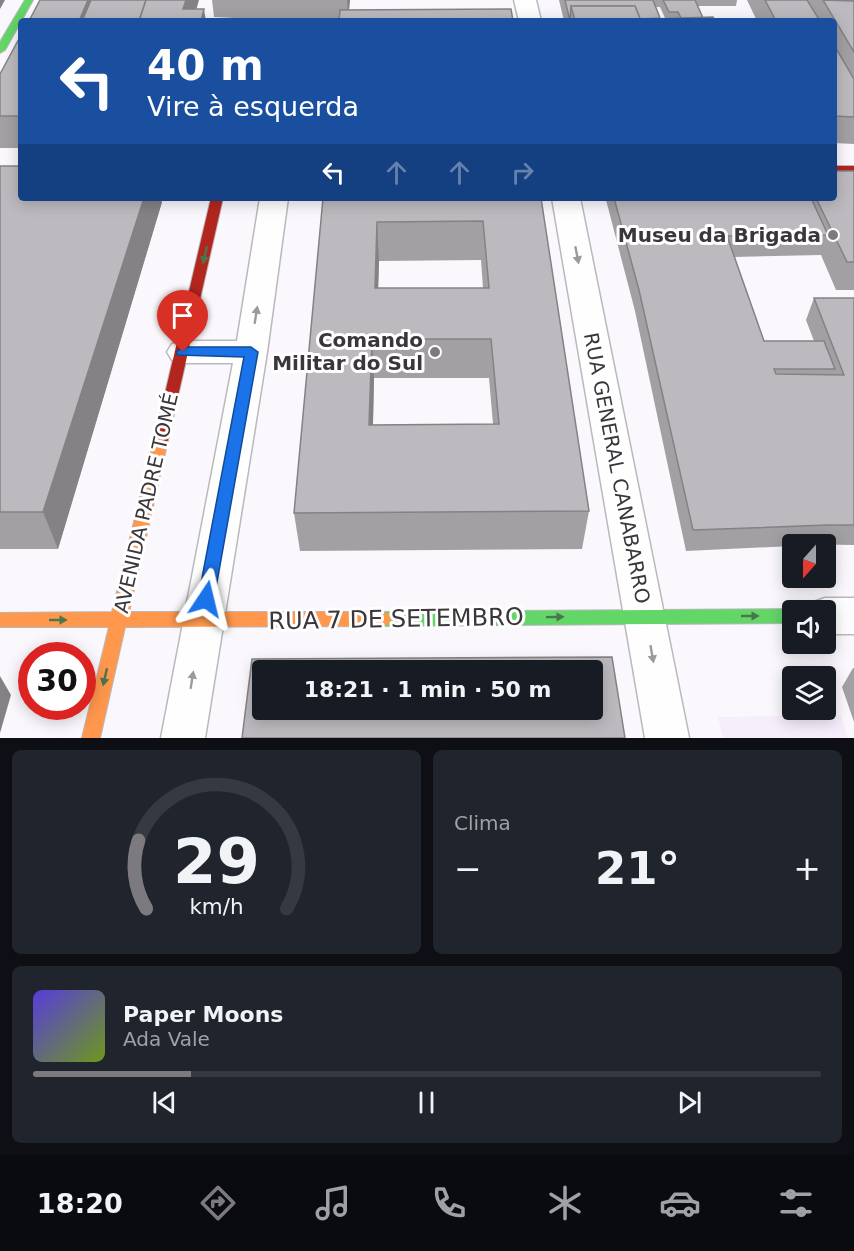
<!DOCTYPE html>
<html lang="pt">
<head>
<meta charset="utf-8">
<style>
  :root { --surface:#171b24; --page:#20242c; --text:#f1f3f6; --muted:#9ea1a6; --line:#363941; --accent:#7d7a7f }
  body { margin:0; font-family:"DejaVu Sans",sans-serif; background:var(--page); color:var(--text); height:100vh; display:flex; flex-direction:column; font-size:22px; white-space:nowrap }
  * { box-sizing:border-box; margin:0 }
  p { font-size:20px; color:var(--muted) }
  .icon { flex:none; width:33px; height:33px; fill:none; stroke:currentColor; stroke-width:2; stroke-linecap:round; stroke-linejoin:round }
  .map { position:relative; height:738px; overflow:hidden }
  .details { display:flex; flex-direction:column; gap:12px; padding:12px; background:#0d0f14; flex:1 }
  .details>* { flex:none }
  .banner { position:absolute; left:18px; top:18px; width:819px; height:183px; border-radius:6px; box-shadow:0 3px 15px #0003; background:#1a4fa0; color:#fff; overflow:hidden }
  .needle { width:39px; rotate:201deg }
  .fabs { position:absolute; left:782px; top:534px; display:grid; gap:12px }
  .fabs a { display:grid; place-items:center; width:54px; height:54px; border-radius:6px; background:var(--surface); box-shadow:0 3px 15px #0003; font-size:30px }
  .speed { position:absolute; left:18px; top:642px; display:flex; gap:12px; font-size:30px; font-weight:700; text-align:center }
  .speed>* { display:grid; place-content:center; width:78px; height:78px; border-radius:50%; background:var(--surface); box-shadow:0 3px 15px #0003; line-height:1 }
  .speed .limit { border:9px solid #d22; background:#fff; color:#111 }
  .pin { position:absolute; display:grid; place-items:center; width:51px; height:51px; color:#fff; margin:-62px -26px; border-radius:50% 50% 50% 0; rotate:-45deg; box-shadow:0 0 6px #0007 }
  .pin .icon { rotate:45deg }
  .me { position:absolute; width:66px; margin:-33px; rotate:10deg; stroke-linejoin:round; filter:drop-shadow(0 0 4px #0008) }
  .turn { display:flex; align-items:center; gap:21px; height:126px; padding:0 30px; font-size:27px }
  .turn .icon { width:78px; height:78px; stroke-width:2.5 }
  .turn b { display:block; font-size:42px; line-height:51px }
  .lanes { display:flex; align-items:center; height:57px; padding:0 30px; background:#0003; justify-content:center; gap:30px; direction:ltr }
  .lanes .off { opacity:.35 }
  .big { font-size:45px; font-weight:700; line-height:1.1 }
  .details .card { flex:1; display:flex; flex-direction:column; justify-content:center; gap:9px; min-width:0; padding:0 21px; border-radius:9px; background:var(--page) }
  .details .dial { align-items:center; gap:0 }
  .dial svg { height:156px; overflow:visible; fill:none; stroke:var(--line); stroke-width:7; stroke-linecap:round; text-anchor:middle }
  .dial text { fill:var(--text); stroke:none }
  .song { display:flex; align-items:center; gap:18px }
  .cover { width:72px; height:72px; border-radius:9px; background:linear-gradient(135deg,hsl(250 70% 55%),hsl(80 70% 35%)) }
  .played { height:6px; border-radius:3px; background:linear-gradient(90deg,var(--accent) 20%,var(--line) 20%) }
  .keys { display:flex; justify-content:space-around; direction:ltr }
  .heat { display:flex; justify-content:space-between; align-items:center; font-size:33px; direction:ltr }
  .details .tiles { flex:1; display:grid; gap:12px; grid-template-columns:1fr 1fr }
  .card:last-child { grid-column:span 2 }
  .trip { position:absolute; left:252px; top:660px; width:351px; height:60px; border-radius:6px; background:var(--surface); box-shadow:0 3px 15px #0003; font-weight:700; line-height:60px; text-align:center }
  .tab-bar { display:flex; height:96px; justify-content:space-around; align-items:center; background:#090b0e; color:var(--muted) }
  .tab-bar .icon { width:42px; height:42px }
  .tab-bar .current { color:var(--accent) }
  .tab-bar b { font-size:27px; color:var(--text) }
  .map>svg:first-child { display:block }
</style>
</head>
<body>
<div class="map">
<svg width="854" height="738" viewBox="0 0 854 738">
  <rect width="100%" height="100%" fill="#faf8fc"/>
  <polygon fill="#f7eefc" points="841,715 848,738 723,738 718,717"/>
  <g fill="none" stroke-linecap="round" stroke-linejoin="round">
    <g stroke="#bab8bc" stroke-width="3">
      <g id="street">
        <polygon points="514,0 536,0 541,21 519,21"/>
        <polygon points="260,198 288,198 267,352 205,738 161,738 233,363 183,363 172,360 167,352 172,344 183,341 237,341"/>
        <polygon points="552,198 580,198 689,738 645,738"/>
        <polygon points="825,598 854,598 854,634 825,634 825,610 807,610 811,603"/>
      </g>
    </g>
    <g stroke="#bab8bc" stroke-width="2">
      <g id="fast">
        <polygon points="25,0 33,0 5,50 0,53 0,42"/>
        <polygon points="792,609 797,610 792,610 792,623 383,626 377,624 375,619 377,614 383,612"/>
      </g>
    </g>
    <g stroke="#bab8bc" stroke-width="2">
      <polygon id="slow" points="161,435 166,436 168,440 129,612 383,612 389,614 391,619 389,624 383,626 125,627 100,738 82,738 109,627 0,627 0,613 112,612 154,440 156,436"/>
    </g>
    <g stroke="#bab8bc" stroke-width="2">
      <g id="jam">
        <rect x="834" y="166" width="20" height="6"/>
        <polygon points="211,198 223,198 168,440 166,444 156,444 154,440"/>
      </g>
    </g>
    <use href="#street" fill="#fefeff" fill-rule="evenodd"/>
    <use href="#fast" fill="#63d668" fill-rule="evenodd"/>
    <use href="#slow" fill="#ff974d" fill-rule="evenodd"/>
    <use href="#jam" fill="#b3261e" fill-rule="evenodd"/>
  </g>
  <g fill="#a2a0a3" fill-rule="evenodd">
    <polygon points="212,0 350,0 349,10 339,18 280,20 214,17"/>
    <path d="M559,0H737L736,6H698L703,18L715,21H564ZM656,7H660L665,18H660Z"/>
    <polygon points="747,0 854,0 854,144 834,143 834,21 757,21"/>
    <polygon points="21,35 21,148 0,148 0,74"/>
    <polygon points="0,166 162,202 58,549 0,549"/>
    <polygon points="854,171 854,290 836,290 821,255 734,257 764,341 814,341 806,320 814,298 854,298 854,545 792,544 792,546 686,551 635,311 606,200 606,198 834,198"/>
    <path d="M323,198H541L589,511L582,549L300,551L294,513ZM481,260L483,288H378L379,261ZM374,378H489L493,424L373,425Z"/>
    <polygon points="853,668 854,668 854,722 842,687"/>
  </g>
  <g fill="#848285">
    <polygon points="0,0 5,0 0,9"/>
    <polygon points="88,0 108,0 99,21 79,21"/>
    <polygon points="186,0 199,0 193,21 183,9"/>
    <polygon points="347,0 350,0 348,18"/>
    <polygon points="204,9 206,21 201,21"/>
    <polygon points="144,198 161,198 162,202 58,549 43,512"/>
    <polygon points="377,222 379,261 377,327 375,288"/>
    <polygon points="372,339 374,378 372,464 369,425"/>
    <polygon points="0,676 11,695 0,733"/>
  </g>
  <g fill="#bcbabe" stroke="#848285" stroke-width="1.5" fill-rule="evenodd">
    <polygon points="40,0 88,0 79,21 29,21"/>
    <polygon points="91,0 146,0 139,21 82,21"/>
    <polygon points="146,0 186,0 183,9 204,9 201,21 139,21"/>
    <polygon points="565,0 653,0 660,18 640,19 635,6 571,6 570,21"/>
    <polygon points="663,0 695,0 703,18 681,18 678,12 669,12"/>
    <polygon points="765,0 807,0 820,21 776,21"/>
    <polygon points="823,0 854,1 854,52"/>
    <polygon points="571,6 635,6 641,21 575,21"/>
    <polygon points="511,9 513,21 339,21 340,10"/>
    <polygon points="713,17 715,21 654,21 654,19"/>
    <polygon points="21,35 21,116 0,116 0,74"/>
    <polygon points="834,45 854,79 854,117 834,116"/>
    <polygon points="0,166 21,166 21,198 144,198 43,512 0,512"/>
    <polygon points="834,171 854,171 854,262 847,262 816,198 834,198"/>
    <path d="M323,198H541L589,511L294,513ZM483,221L489,288H375L377,222ZM372,339H491L499,424L369,425Z"/>
    <polygon points="614,198 811,198 828,235 727,236 764,341 824,341 835,369 774,369 776,374 844,375 814,298 854,298 854,525 829,525 693,530 639,290"/>
    <path d="M612,657L625,738H242L252,659ZM262,670H592V710H262Z"/>
  </g>
  <defs><path id="oneway-solid" d="M-6-.8H1V-3.2L6.5 0L1 3.2V.8H-6Z" transform="scale(1.5)"/></defs>
  <g fill="#4a764e">
    <use href="#oneway-solid" transform="translate(205 255) rotate(103)"/>
    <use href="#oneway-solid" transform="translate(750 616)"/>
    <use href="#oneway-solid" transform="translate(555 617) rotate(-1)"/>
    <use href="#oneway-solid" transform="translate(58 620)"/>
    <use href="#oneway-solid" transform="translate(105 677) rotate(103)"/>
  </g>
  <g fill="#9c9a9e">
    <use href="#oneway-solid" transform="translate(577 255) rotate(79)"/>
    <use href="#oneway-solid" transform="translate(256 315) rotate(-81)"/>
    <use href="#oneway-solid" transform="translate(652 654) rotate(80)"/>
    <use href="#oneway-solid" transform="translate(192 680) rotate(-81)"/>
  </g>
  <polygon fill="#1a73e8" stroke="#114b97" stroke-width="1.5" points="183,347 251,347 258,352 214,599 212,604 206,606 200,604 198,599 244,357 178,355 176,352"/>
  <g fill="#7d7a7f" stroke="#fff" stroke-width="2">
    <circle cx="833" cy="235" r="6"/>
    <circle cx="435" cy="352" r="6"/>
  </g>
  <g text-anchor="middle" dominant-baseline="central" stroke-width="6" stroke-linejoin="round" paint-order="stroke">
    <g font-size="20" font-weight="bold" fill="#3a363c" stroke="#fff" text-anchor="end">
      <text x="821" y="235">Museu da Brigada</text>
      <text x="423" y="340">Comando<tspan x="423" dy="23">Militar do Sul</tspan></text>
    </g>
    <g font-size="20" fill="#3a363c" stroke="#fff">
      <text transform="translate(617 468) rotate(79)">RUA GENERAL CANABARRO</text>
      <text transform="translate(146 503) rotate(-77)">AVENIDA PADRE TOMÉ</text>
    </g>
    <g font-size="24" fill="#3a363c" stroke="#fff">
      <text transform="translate(396 619) rotate(-1)">RUA 7 DE SETEMBRO</text>
    </g>
  </g>
</svg>
<div class="fabs">
<a><svg class="needle" viewBox="-14 -14 28 28"><path d="M0-13l5 13h-10z" fill="#e53935"/><path d="M0 13l5-13h-10z" fill="#9ea1a6"/></svg></a>
<a><svg class="icon" aria-label="sound" viewBox="0 0 24 24"><path d="M4 9h4l5-4v14l-5-4H4zM17 9q2 3 0 6"/></svg></a>
<a><svg class="icon" aria-label="layers" viewBox="0 0 24 24"><path d="M12 4l9 5-9 5-9-5zM3 14l9 5 9-5"/></svg></a>
</div>
<div class="speed"><div class="limit">30</div></div>
<div class="pin" style="left:183px;top:352px;background:#d93025"><svg class="icon" aria-label="arrive" viewBox="0 0 24 24"><path d="M6 21V4h12l-3 4 3 4H6"/></svg></div>
<svg class="me" style="left:206px;top:599px" viewBox="-20 -20 40 40"><path d="M0-17L14 15 0 8-14 15z" fill="#1a73e8" stroke="#fff" stroke-width="4"/></svg>
<div class="trip">18:21 · 1 min · 50 m</div>
<div class="banner">
<div class="turn"><svg class="icon" aria-label="left" viewBox="0 0 24 24"><path d="M17 20v-9H6M10 6l-5 5 5 5"/></svg><div><b>40 m</b>Vire à esquerda</div></div>
<div class="lanes"><svg class="icon" aria-label="left" viewBox="0 0 24 24"><path d="M17 20v-9H6M10 6l-5 5 5 5"/></svg><svg class="icon off" aria-label="ahead" viewBox="0 0 24 24"><path d="M12 20V5M6 11l6-6 6 6"/></svg><svg class="icon off" aria-label="ahead" viewBox="0 0 24 24"><path d="M12 20V5M6 11l6-6 6 6"/></svg><svg class="icon off" aria-label="right" viewBox="0 0 24 24"><path d="M7 20v-9h11M14 6l5 5-5 5"/></svg></div>
</div>
</div>
<section class="details">
<div class="tiles">
<div class="card dial"><svg viewBox="0 0 100 80">
<path d="M14 69A42 42 0 1 1 86 69"/>
<path d="M14 69A42 42 0 0 1 10 34" stroke="#7d7a7f"/>
<text x="50" y="56" font-size="32" font-weight="700">29</text>
<text x="50" y="72" font-size="11">km/h</text>
</svg></div>
<div class="card"><p>Clima</p>
<div class="heat"><a>−</a><b class="big">21°</b><a>+</a></div>
</div>
<div class="card">
<div class="song"><i class="cover"></i><div><b>Paper Moons</b><p>Ada Vale</p></div></div>
<div class="played"></div>
<div class="keys"><svg class="icon" aria-label="previous" viewBox="0 0 24 24"><path d="M18 5L8 12l10 7zM5 5v14"/></svg><svg class="icon" aria-label="pause" viewBox="0 0 24 24"><path d="M8 5v14M16 5v14"/></svg><svg class="icon" aria-label="next" viewBox="0 0 24 24"><path d="M6 5l10 7-10 7zM19 5v14"/></svg></div>
</div>
</div>
</section>
<nav class="tab-bar">
<b>18:20</b>
<svg class="icon current" aria-label="directions" viewBox="0 0 24 24"><path d="M12 3l9 9-9 9-9-9zM9 14v-3h6M13 9l2 2-2 2"/></svg>
<svg class="icon" aria-label="music" viewBox="0 0 24 24"><path d="M9 18V5l10-2v13"/><circle cx="6" cy="18" r="3"/><circle cx="16" cy="16" r="3"/></svg>
<svg class="icon" aria-label="phone" viewBox="0 0 24 24"><path d="M5 4h4l2 5-3 2q2 4 5 5l2-3 5 2v4C11 20 4 13 5 4z"/></svg>
<svg class="icon" aria-label="climate" viewBox="0 0 24 24"><path d="M12 3v18M4 7l16 10M4 17L20 7"/></svg>
<svg class="icon" aria-label="car" viewBox="0 0 24 24"><path d="M5 17H2v-5l4-1 3-4h7l3 4 3 1v5h-3M9 17h6M6 11h13"/><circle cx="7" cy="17" r="2"/><circle cx="17" cy="17" r="2"/></svg>
<svg class="icon" aria-label="filters" viewBox="0 0 24 24"><path d="M4 7h16M4 17h16"/><circle cx="9" cy="7" r="2"/><circle cx="15" cy="17" r="2"/></svg>
</nav>
</body>
</html>
